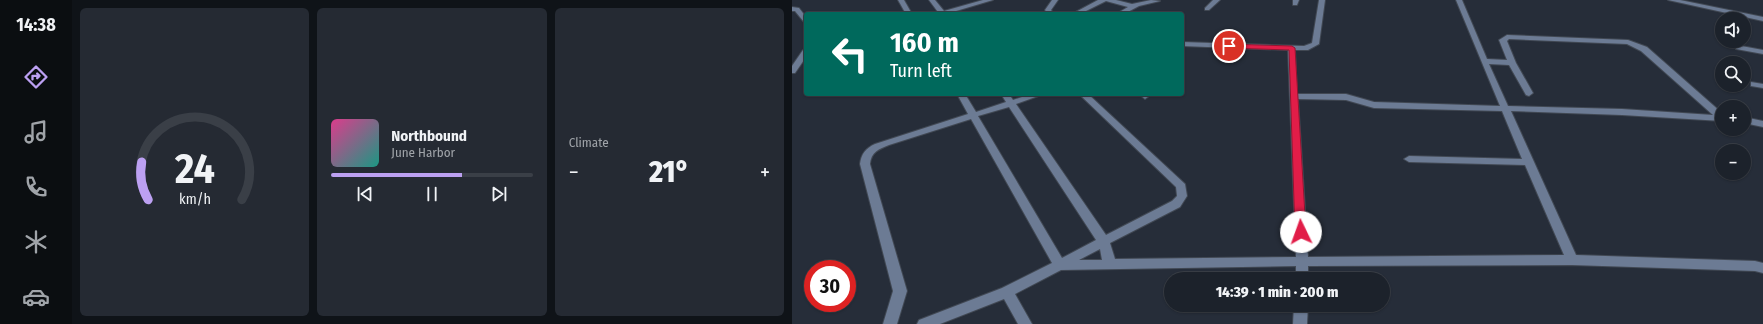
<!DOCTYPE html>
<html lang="en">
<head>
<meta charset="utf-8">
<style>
  :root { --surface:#1c222b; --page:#252a33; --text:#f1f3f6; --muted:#a0a4a9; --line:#3a3f47; --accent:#bca0f2 }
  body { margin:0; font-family:"Fira Sans Condensed",sans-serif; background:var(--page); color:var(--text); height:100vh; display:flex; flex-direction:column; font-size:15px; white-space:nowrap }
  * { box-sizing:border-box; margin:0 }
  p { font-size:13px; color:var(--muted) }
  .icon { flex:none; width:22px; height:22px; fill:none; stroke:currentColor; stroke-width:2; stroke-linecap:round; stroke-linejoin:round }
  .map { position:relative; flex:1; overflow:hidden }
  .details { display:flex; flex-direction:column; gap:8px; padding:8px; background:#0f1318; width:720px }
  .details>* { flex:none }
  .guide { position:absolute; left:12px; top:12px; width:380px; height:84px; border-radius:4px; box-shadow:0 1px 3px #0004,0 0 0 1px var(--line); background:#00695c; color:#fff; overflow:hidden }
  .fabs { position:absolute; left:923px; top:12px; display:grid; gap:8px }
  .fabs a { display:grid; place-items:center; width:36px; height:36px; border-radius:50%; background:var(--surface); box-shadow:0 1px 3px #0004,0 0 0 1px var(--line); font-size:20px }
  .speed { position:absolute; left:12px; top:260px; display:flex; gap:8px; font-size:20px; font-weight:700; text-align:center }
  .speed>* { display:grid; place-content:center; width:52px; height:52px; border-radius:50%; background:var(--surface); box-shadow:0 1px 3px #0004,0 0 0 1px var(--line); line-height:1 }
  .speed .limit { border:6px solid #d22; background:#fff; color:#111 }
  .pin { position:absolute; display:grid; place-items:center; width:34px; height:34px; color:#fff; margin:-17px; border:2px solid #fff; border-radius:50%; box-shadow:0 1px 4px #0007 }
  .me { position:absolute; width:44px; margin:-22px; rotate:357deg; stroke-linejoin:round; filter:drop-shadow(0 0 3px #0008) }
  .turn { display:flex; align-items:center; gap:14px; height:84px; padding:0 20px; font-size:18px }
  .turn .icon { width:52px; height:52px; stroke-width:2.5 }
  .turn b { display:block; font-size:28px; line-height:34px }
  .big { font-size:30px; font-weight:800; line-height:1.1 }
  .details .widget { flex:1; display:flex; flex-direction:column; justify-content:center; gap:6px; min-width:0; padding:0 14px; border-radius:6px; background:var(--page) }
  .details .dial { align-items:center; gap:0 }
  .dial svg { height:104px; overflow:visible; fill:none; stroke:var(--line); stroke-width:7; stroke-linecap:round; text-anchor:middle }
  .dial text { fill:var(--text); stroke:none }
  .song { display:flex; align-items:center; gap:12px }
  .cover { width:48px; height:48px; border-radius:6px; background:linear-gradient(135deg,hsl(330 70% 55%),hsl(170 70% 35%)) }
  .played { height:4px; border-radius:2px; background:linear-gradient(90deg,var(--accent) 65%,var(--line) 65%) }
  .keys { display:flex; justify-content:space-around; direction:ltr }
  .heat { display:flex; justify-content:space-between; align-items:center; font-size:22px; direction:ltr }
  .details .tiles { flex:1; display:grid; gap:8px; grid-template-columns:repeat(3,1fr) }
  .trip { position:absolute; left:372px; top:272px; width:226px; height:40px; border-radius:20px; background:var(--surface); box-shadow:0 1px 3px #0004,0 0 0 1px var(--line); font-weight:800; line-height:40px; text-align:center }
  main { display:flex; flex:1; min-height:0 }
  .menu { display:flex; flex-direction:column; width:72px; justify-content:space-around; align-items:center; background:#0b0e11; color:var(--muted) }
  .menu .icon { width:28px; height:28px }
  .menu .active { color:var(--accent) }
  .menu b { font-size:18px; color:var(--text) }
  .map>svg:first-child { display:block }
</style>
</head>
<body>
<main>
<nav class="menu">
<b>14:38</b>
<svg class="icon active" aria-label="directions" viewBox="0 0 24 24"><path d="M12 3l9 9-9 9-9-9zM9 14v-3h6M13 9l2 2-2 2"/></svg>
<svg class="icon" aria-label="music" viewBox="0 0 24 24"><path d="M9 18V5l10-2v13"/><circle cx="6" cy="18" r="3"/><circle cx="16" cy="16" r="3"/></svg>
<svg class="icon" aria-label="phone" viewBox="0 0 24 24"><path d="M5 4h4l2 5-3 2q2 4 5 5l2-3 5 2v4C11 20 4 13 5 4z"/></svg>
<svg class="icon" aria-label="climate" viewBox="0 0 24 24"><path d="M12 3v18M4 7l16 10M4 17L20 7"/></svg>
<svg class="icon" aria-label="car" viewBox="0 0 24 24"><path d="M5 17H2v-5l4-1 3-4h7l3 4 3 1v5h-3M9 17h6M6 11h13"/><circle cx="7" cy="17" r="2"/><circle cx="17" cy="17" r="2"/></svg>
</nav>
<section class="details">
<div class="tiles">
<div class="widget dial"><svg viewBox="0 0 100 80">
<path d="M14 69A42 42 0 1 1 86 69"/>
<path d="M14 69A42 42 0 0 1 9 40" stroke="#bca0f2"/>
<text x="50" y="56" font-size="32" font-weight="700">24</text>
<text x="50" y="72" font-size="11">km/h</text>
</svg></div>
<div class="widget">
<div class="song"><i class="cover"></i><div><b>Northbound</b><p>June Harbor</p></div></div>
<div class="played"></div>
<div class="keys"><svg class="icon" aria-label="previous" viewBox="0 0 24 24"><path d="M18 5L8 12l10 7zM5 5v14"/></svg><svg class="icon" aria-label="pause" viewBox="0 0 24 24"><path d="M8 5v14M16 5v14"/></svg><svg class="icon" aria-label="next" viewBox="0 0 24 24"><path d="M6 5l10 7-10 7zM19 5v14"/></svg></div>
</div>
<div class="widget"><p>Climate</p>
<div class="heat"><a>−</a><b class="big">21°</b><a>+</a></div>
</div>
</div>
</section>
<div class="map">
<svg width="971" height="324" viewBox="0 0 971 324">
  <rect width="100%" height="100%" fill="#262d39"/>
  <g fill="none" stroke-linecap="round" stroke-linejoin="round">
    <g stroke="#414853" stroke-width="2">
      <g id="minor">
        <polygon points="106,0 112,0 120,14 114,14"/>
        <polygon points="137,0 143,0 152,11 191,0 201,0 154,14 144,14 146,12"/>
        <polygon points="260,0 266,0 259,10 262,14 256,14 253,10"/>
        <polygon points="306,0 324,0 340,4 359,0 368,1 347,6 332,14 324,14 336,7 314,1 288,14 280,14"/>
        <polygon points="421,0 428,0 417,10 413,10 413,8"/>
        <polygon points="501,0 507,0 505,5 501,5"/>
        <path d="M527,0H533L527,44L516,50H503L505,94H554L582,102L708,106L664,0H670L695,59L715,60L707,40L715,35L836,40L855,47L930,113V121L830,115L719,111L784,255L963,261L971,263V273L963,271L780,265L516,266V279H504V266L269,270L223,294L240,324H226L212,299L148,324H125L127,320L210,288L260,263L179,119L97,145C87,149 79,152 78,164L115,291L105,324H91L101,291L68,164C69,154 74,148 83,144L176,114L165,94H173L184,112L214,102L209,94H217L221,100L239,94H252L224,104L314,235L380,201L385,196L384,187L287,94H296L393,184L395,196L388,207L318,243L323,259L504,257L496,50L390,46V42L512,46L520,43ZM717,39L835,44L849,51L921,115L830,109L716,106L697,64L717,65L734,95L737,96L741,93L724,63L715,41ZM506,99L554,100L582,108L710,111L730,159L617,156L612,159L617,162L733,165L772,255L516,257ZM217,107L304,240L270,258L186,116ZM308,249L310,260H287Z"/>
        <polygon points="876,0 888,0 971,17 971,21"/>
        <polygon points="0,7 7,8 14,17 14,23 12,22 3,11 0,11"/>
        <polygon points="944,45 971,50 971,54 944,49"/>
        <polygon points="11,50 14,50 14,57 3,73 0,73 0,66"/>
        <polygon points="959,82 971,84 971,88 959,86"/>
        <polygon points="347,94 356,94 357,96 353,99"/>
        <polygon points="952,117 971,121 971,127 952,123"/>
        <polygon points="502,305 516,305 515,324 501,324"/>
      </g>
    </g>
    <use href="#minor" fill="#6c7b94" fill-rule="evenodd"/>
  </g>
  <polygon fill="#e11d48" stroke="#92132f" points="435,44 500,46 503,48 514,232 512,235 509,236 503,232 497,50 437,48 435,47"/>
</svg>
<div class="fabs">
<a><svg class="icon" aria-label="sound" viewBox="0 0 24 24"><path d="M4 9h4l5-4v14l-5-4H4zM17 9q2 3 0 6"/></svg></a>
<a><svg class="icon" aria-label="search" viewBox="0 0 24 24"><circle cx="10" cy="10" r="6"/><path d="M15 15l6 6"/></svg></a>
<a>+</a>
<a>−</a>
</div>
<div class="speed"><div class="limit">30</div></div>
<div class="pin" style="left:437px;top:46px;background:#d93025"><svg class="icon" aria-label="arrive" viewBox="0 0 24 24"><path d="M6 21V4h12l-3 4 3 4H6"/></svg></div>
<svg class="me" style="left:509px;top:232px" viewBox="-20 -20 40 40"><circle r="19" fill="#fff"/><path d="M0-13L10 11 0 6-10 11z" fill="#e11d48"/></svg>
<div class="trip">14:39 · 1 min · 200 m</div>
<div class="guide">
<div class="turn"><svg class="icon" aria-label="left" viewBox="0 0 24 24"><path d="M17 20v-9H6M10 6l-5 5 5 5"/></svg><div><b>160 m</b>Turn left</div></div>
</div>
</div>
</main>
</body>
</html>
